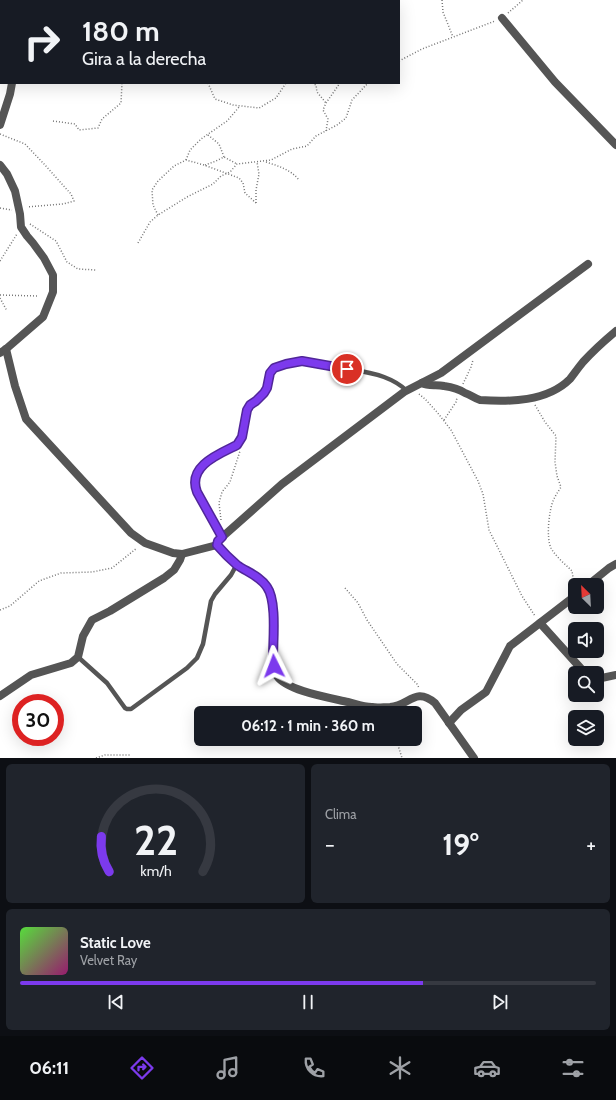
<!DOCTYPE html>
<html lang="es">
<head>
<meta charset="utf-8">
<style>
  :root { --surface:#171b24; --page:#20242c; --text:#f1f3f6; --muted:#9ea1a6; --line:#363941; --accent:#7c3aed }
  body { margin:0; font-family:Cabin,sans-serif; background:var(--page); color:var(--text); height:100vh; display:flex; flex-direction:column; font-size:15px; white-space:nowrap }
  * { box-sizing:border-box; margin:0 }
  p { font-size:13px; color:var(--muted) }
  .icon { flex:none; width:22px; height:22px; fill:none; stroke:currentColor; stroke-width:2; stroke-linecap:round; stroke-linejoin:round }
  .map { position:relative; height:758px; overflow:hidden }
  .sheet { display:flex; flex-direction:column; gap:6px; padding:6px; background:#0d0f14; flex:1 }
  .sheet>* { flex:none }
  .guide { position:absolute; left:0px; top:0px; width:400px; height:84px; box-shadow:0 4px 16px #0002; background:#171b24; color:var(--text); overflow:hidden }
  .needle { width:26px; rotate:336deg }
  .buttons { position:absolute; left:568px; top:578px; display:grid; gap:8px }
  .buttons a { display:grid; place-items:center; width:36px; height:36px; border-radius:6px; background:var(--surface); box-shadow:0 4px 16px #0002; font-size:20px }
  .speed { position:absolute; left:12px; top:694px; display:flex; gap:8px; font-size:20px; font-weight:700; text-align:center }
  .speed>* { display:grid; place-content:center; width:52px; height:52px; border-radius:50%; background:var(--surface); box-shadow:0 4px 16px #0002; line-height:1 }
  .speed .limit { border:6px solid #d22; background:#fff; color:#111 }
  .pin { position:absolute; display:grid; place-items:center; width:34px; height:34px; color:#fff; margin:-17px; border:2px solid #fff; border-radius:50%; box-shadow:0 1px 4px #0007 }
  .me { position:absolute; width:44px; margin:-22px; rotate:357deg; stroke-linejoin:round; filter:drop-shadow(0 0 3px #0008) }
  .turn { display:flex; align-items:center; gap:14px; height:84px; padding:0 16px; font-size:18px }
  .turn .icon { width:52px; height:52px; stroke-width:2.5 }
  .turn b { display:block; font-size:28px; line-height:34px }
  .big { font-size:30px; font-weight:800; line-height:1.1 }
  .sheet .card { flex:1; display:flex; flex-direction:column; justify-content:center; gap:6px; min-width:0; padding:0 14px; border-radius:6px; background:var(--page) }
  .sheet .dial { align-items:center; gap:0 }
  .dial svg { height:104px; overflow:visible; fill:none; stroke:var(--line); stroke-width:7; stroke-linecap:round; text-anchor:middle }
  .dial text { fill:var(--text); stroke:none }
  .song { display:flex; align-items:center; gap:12px }
  .cover { width:48px; height:48px; border-radius:6px; background:linear-gradient(135deg,hsl(110 70% 55%),hsl(320 70% 35%)) }
  .played { height:4px; border-radius:2px; background:linear-gradient(90deg,var(--accent) 70%,var(--line) 70%) }
  .keys { display:flex; justify-content:space-around; direction:ltr }
  .heat { display:flex; justify-content:space-between; align-items:center; font-size:22px; direction:ltr }
  .sheet .tiles { flex:1; display:grid; gap:6px; grid-template-columns:1fr 1fr }
  .card:last-child { grid-column:span 2 }
  .trip { position:absolute; left:194px; top:706px; width:228px; height:40px; border-radius:6px; background:var(--surface); box-shadow:0 4px 16px #0002; font-weight:800; line-height:40px; text-align:center }
  .menu { display:flex; height:64px; justify-content:space-around; align-items:center; background:#090b0e; color:var(--muted) }
  .menu .icon { width:28px; height:28px }
  .menu .selected { color:var(--accent) }
  .menu b { font-size:18px; color:var(--text) }
  .map>svg:first-child { display:block }
</style>
</head>
<body>
<div class="map">
<svg width="616" height="758" viewBox="0 0 616 758">
  <rect width="100%" height="100%" fill="#fff"/>
  <g fill="none" stroke-linecap="round" stroke-linejoin="round">
    <g stroke="#777" stroke-width="1.5" stroke-dasharray="1 2" stroke-linecap="butt">
      <polyline points="442,0 443,12 453,37"/>
      <polyline points="146,1 149,0"/>
      <polyline points="292,1 293,0"/>
      <polyline points="508,13 523,0"/>
      <polyline points="399,61 422,49 495,21"/>
      <polyline points="208,83 215,99 233,105 259,108 276,98 286,83"/>
      <polyline points="312,83 316,85 317,92 326,103"/>
      <polyline points="53,121 75,124 79,130 98,128 102,119 121,103 122,83"/>
      <polyline points="326,131 328,119 323,110 326,103 340,83"/>
      <polyline points="0,134 25,144 44,164 71,194 74,201 63,204 27,207"/>
      <polyline points="208,135 219,144 224,157"/>
      <polyline points="186,160 190,150 201,139 227,121 240,106"/>
      <path d="M266,162C278,166 290,169 299,180"/>
      <polyline points="205,165 216,161 224,157 237,164"/>
      <polyline points="256,203 256,190 259,174 257,162"/>
      <polyline points="0,208 12,210"/>
      <polyline points="158,215 153,205 152,190 158,181 174,166 186,160 204,165 239,178 243,183 245,193 256,203"/>
      <polyline points="30,224 56,241 67,262 78,269 96,270"/>
      <polyline points="138,243 150,222 158,215 187,197 213,184 221,176 230,172 237,164 271,160 292,149 307,146 316,136 337,125 346,118 352,100 368,83"/>
      <polyline points="0,261 17,234"/>
      <polyline points="0,295 38,296"/>
      <polyline points="0,298 7,311"/>
      <polyline points="463,384 471,367 473,360"/>
      <polyline points="419,394 425,399 437,412 451,430 478,481 483,494 489,530 522,596 535,616"/>
      <path d="M535,405L545,422L556,436L555,462L557,476L561,487C558,492 555,496 553,501C549,511 546,538 551,548C556,557 565,564 572,571L575,589"/>
      <polyline points="444,420 456,402 457,398"/>
      <polyline points="221,520 219,503 222,492 230,482 240,451"/>
      <polyline points="345,588 358,603 367,620 397,664 417,684 419,688"/>
      <polyline points="0,610 10,606 39,581 61,573 92,572 112,568 137,548"/>
      <polyline points="407,713 411,708"/>
      <polyline points="396,739 402,758"/>
      <polyline points="96,758 105,755 131,755"/>
    </g>
    <g stroke="#555" stroke-width="4.5">
      <path d="M222,537L197,491C187,466 219,454 237,445C245,436 243,424 245,413C247,404 258,400 264,393C268,387 266,380 270,373C273,366 295,360 303,361C314,362 325,365 336,367C352,370 368,371 384,377C392,380 400,384 407,391"/>
      <polyline points="78,657 107,683 125,708 127,709 131,709 187,668 197,658 203,644 211,601 215,594 231,575 237,564"/>
    </g>
    <g stroke="#555" stroke-width="8">
      <polyline points="502,18 555,82 616,145"/>
      <polyline points="0,125 10,94 12,83"/>
      <polyline points="0,165 7,174 15,191 20,214 21,227 27,236 33,243 44,258 53,275 53,292 43,317 6,349 0,353"/>
      <path d="M6,349L15,386L26,419L131,533L145,543L173,553L182,554L217,545C223,552 230,559 237,565C247,572 260,576 267,587C277,601 273,640 273,658C273,663 274,671 277,676C287,691 331,698 348,702C356,704 364,707 372,707C377,708 384,707 390,707C409,706 415,686 435,703L474,758"/>
      <path d="M422,383C429,387 436,384 444,386C451,387 459,389 465,393C471,395 474,398 480,400C509,402 547,402 570,379C574,374 578,368 583,362C593,351 604,341 616,331"/>
      <polyline points="217,545 220,539 282,484 404,392 441,373 588,264"/>
      <polyline points="588,585 609,568 616,564"/>
      <polyline points="540,623 585,673"/>
      <polyline points="597,679 616,675"/>
      <polyline points="0,696 31,675 71,663 78,657 83,636 92,620 110,611 164,578 174,570 180,560 182,554"/>
      <polyline points="449,723 461,710 486,692 510,646 575,596"/>
    </g>
  </g>
  <g fill="none" stroke-linecap="round" stroke-linejoin="round">
    <g stroke="#51269a" stroke-width="10">
      <path id="route" d="M274,666L273,658C273,640 277,601 267,587C260,576 247,572 237,565C230,559 223,552 217,545L218,541L222,537L197,492C187,466 219,454 237,445L242,437L247,410L250,405L256,401L264,393L267,388L270,373L274,368L286,364L302,361L347,369"/>
    </g>
    <use href="#route" stroke="#7c3aed" stroke-width="7"/>
  </g>
</svg>
<div class="buttons">
<a><svg class="needle" viewBox="-14 -14 28 28"><path d="M0-13l5 13h-10z" fill="#e53935"/><path d="M0 13l5-13h-10z" fill="#9ea1a6"/></svg></a>
<a><svg class="icon" aria-label="sound" viewBox="0 0 24 24"><path d="M4 9h4l5-4v14l-5-4H4zM17 9q2 3 0 6"/></svg></a>
<a><svg class="icon" aria-label="search" viewBox="0 0 24 24"><circle cx="10" cy="10" r="6"/><path d="M15 15l6 6"/></svg></a>
<a><svg class="icon" aria-label="layers" viewBox="0 0 24 24"><path d="M12 4l9 5-9 5-9-5zM3 14l9 5 9-5"/></svg></a>
</div>
<div class="speed"><div class="limit">30</div></div>
<div class="pin" style="left:347px;top:369px;background:#d93025"><svg class="icon" aria-label="arrive" viewBox="0 0 24 24"><path d="M6 21V4h12l-3 4 3 4H6"/></svg></div>
<svg class="me" style="left:274px;top:666px" viewBox="-20 -20 40 40"><path d="M0-17L14 15 0 8-14 15z" fill="#7c3aed" stroke="#fff" stroke-width="4"/></svg>
<div class="trip">06:12 · 1 min · 360 m</div>
<div class="guide">
<div class="turn"><svg class="icon" aria-label="right" viewBox="0 0 24 24"><path d="M7 20v-9h11M14 6l5 5-5 5"/></svg><div><b>180 m</b>Gira a la derecha</div></div>
</div>
</div>
<section class="sheet">
<div class="tiles">
<div class="card dial"><svg viewBox="0 0 100 80">
<path d="M14 69A42 42 0 1 1 86 69"/>
<path d="M14 69A42 42 0 0 1 8 42" stroke="#7c3aed"/>
<text x="50" y="56" font-size="32" font-weight="700">22</text>
<text x="50" y="72" font-size="11">km/h</text>
</svg></div>
<div class="card"><p>Clima</p>
<div class="heat"><a>−</a><b class="big">19°</b><a>+</a></div>
</div>
<div class="card">
<div class="song"><i class="cover"></i><div><b>Static Love</b><p>Velvet Ray</p></div></div>
<div class="played"></div>
<div class="keys"><svg class="icon" aria-label="previous" viewBox="0 0 24 24"><path d="M18 5L8 12l10 7zM5 5v14"/></svg><svg class="icon" aria-label="pause" viewBox="0 0 24 24"><path d="M8 5v14M16 5v14"/></svg><svg class="icon" aria-label="next" viewBox="0 0 24 24"><path d="M6 5l10 7-10 7zM19 5v14"/></svg></div>
</div>
</div>
</section>
<nav class="menu">
<b>06:11</b>
<svg class="icon selected" aria-label="directions" viewBox="0 0 24 24"><path d="M12 3l9 9-9 9-9-9zM9 14v-3h6M13 9l2 2-2 2"/></svg>
<svg class="icon" aria-label="music" viewBox="0 0 24 24"><path d="M9 18V5l10-2v13"/><circle cx="6" cy="18" r="3"/><circle cx="16" cy="16" r="3"/></svg>
<svg class="icon" aria-label="phone" viewBox="0 0 24 24"><path d="M5 4h4l2 5-3 2q2 4 5 5l2-3 5 2v4C11 20 4 13 5 4z"/></svg>
<svg class="icon" aria-label="climate" viewBox="0 0 24 24"><path d="M12 3v18M4 7l16 10M4 17L20 7"/></svg>
<svg class="icon" aria-label="car" viewBox="0 0 24 24"><path d="M5 17H2v-5l4-1 3-4h7l3 4 3 1v5h-3M9 17h6M6 11h13"/><circle cx="7" cy="17" r="2"/><circle cx="17" cy="17" r="2"/></svg>
<svg class="icon" aria-label="filters" viewBox="0 0 24 24"><path d="M4 7h16M4 17h16"/><circle cx="9" cy="7" r="2"/><circle cx="15" cy="17" r="2"/></svg>
</nav>
</body>
</html>
